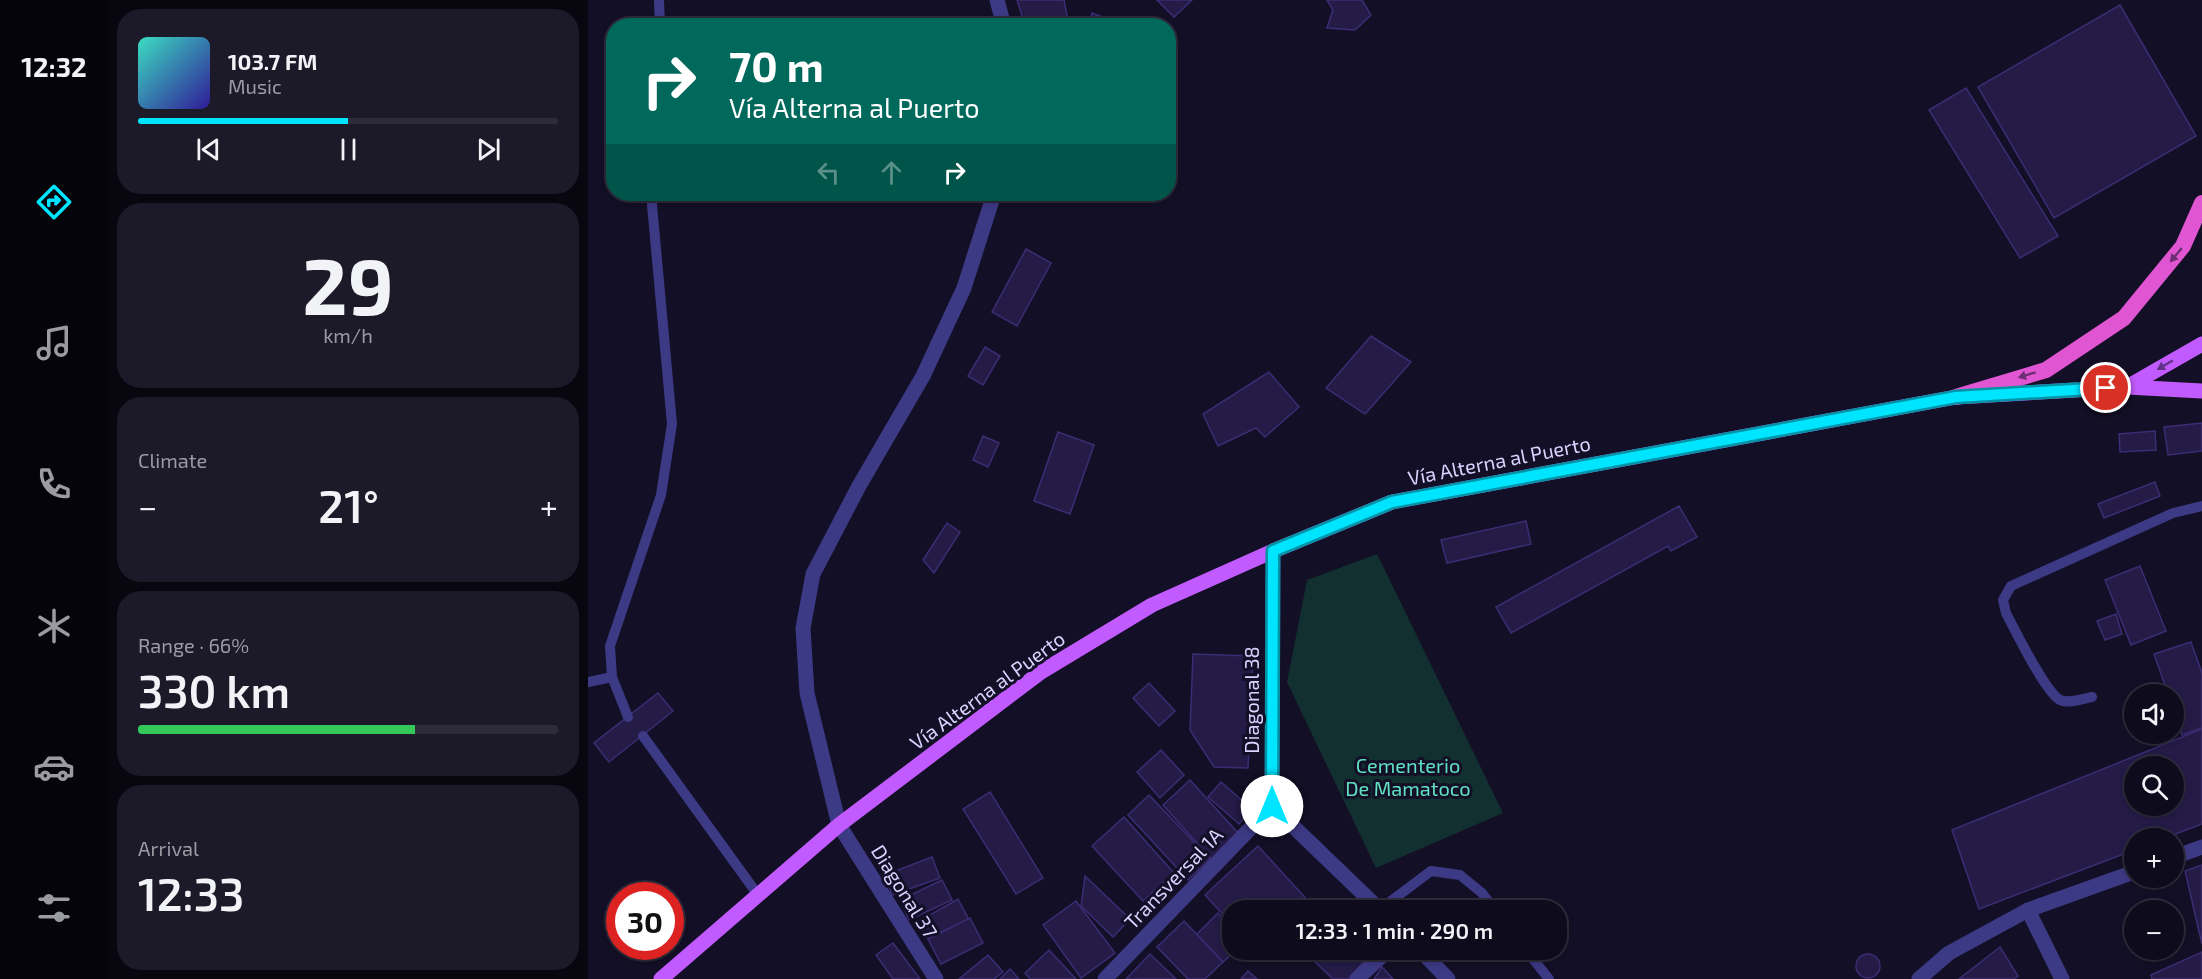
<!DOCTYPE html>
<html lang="en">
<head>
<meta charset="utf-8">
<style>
  :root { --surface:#0e0b1c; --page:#1c1929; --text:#f1f3f6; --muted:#9b9ba3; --line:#2e2b3b; --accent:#00e5ff }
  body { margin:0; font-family:"Exo 2",sans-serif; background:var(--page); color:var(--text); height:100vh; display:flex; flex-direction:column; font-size:22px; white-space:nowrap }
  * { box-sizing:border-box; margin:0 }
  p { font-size:20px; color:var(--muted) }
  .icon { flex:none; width:33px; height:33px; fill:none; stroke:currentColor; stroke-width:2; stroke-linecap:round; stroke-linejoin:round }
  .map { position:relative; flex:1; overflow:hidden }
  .panel { display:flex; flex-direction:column; gap:9px; padding:9px; background:#08060f; width:480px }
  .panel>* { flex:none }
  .guide { position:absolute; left:18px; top:18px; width:570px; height:183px; border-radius:24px; box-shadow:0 3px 9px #0003,0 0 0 2px var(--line); background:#00695c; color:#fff; overflow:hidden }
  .fabs { position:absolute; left:1536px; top:684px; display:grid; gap:12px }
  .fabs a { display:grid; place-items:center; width:60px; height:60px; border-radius:50%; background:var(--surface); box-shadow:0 3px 9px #0003,0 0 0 2px var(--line); font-size:30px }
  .speed { position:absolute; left:18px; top:882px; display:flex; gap:12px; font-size:30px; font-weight:700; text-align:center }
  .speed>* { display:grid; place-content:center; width:78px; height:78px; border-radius:50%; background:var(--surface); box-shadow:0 3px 9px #0003,0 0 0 2px var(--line); line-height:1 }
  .speed .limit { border:9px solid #d22; background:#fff; color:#111 }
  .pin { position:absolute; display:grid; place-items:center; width:51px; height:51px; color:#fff; margin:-26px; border:3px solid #fff; border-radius:50%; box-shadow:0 2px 6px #0007 }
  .me { position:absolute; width:66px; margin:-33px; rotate:0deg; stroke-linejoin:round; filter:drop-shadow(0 0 4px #0008) }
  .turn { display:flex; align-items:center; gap:21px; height:126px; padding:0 24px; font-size:27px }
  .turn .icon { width:78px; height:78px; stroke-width:2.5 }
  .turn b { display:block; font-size:42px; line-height:51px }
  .lanes { display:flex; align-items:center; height:57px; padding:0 24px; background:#0003; justify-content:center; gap:30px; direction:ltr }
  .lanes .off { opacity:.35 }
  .big { font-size:45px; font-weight:600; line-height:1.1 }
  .panel .widget { flex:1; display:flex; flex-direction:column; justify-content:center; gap:9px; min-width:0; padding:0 21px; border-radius:24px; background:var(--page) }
  .panel .dial { align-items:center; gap:0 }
  .dial b { font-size:78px; line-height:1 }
  .song { display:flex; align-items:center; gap:18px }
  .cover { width:72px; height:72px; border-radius:9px; background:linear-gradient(135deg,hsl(170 70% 55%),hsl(250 70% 35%)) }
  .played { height:6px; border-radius:3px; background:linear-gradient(90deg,var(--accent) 50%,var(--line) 50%) }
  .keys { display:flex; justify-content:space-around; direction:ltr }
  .heat { display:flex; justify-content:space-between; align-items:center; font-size:33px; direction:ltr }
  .charge { height:9px; border-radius:4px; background:linear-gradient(90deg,#34c759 66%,var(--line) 0) }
  .trip { position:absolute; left:634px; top:900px; width:345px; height:60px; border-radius:24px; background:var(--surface); box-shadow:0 3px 9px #0003,0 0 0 2px var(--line); font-weight:600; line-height:60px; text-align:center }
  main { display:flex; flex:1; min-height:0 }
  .menu { display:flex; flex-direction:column; width:108px; justify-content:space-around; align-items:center; background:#06040b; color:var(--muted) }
  .menu .icon { width:42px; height:42px }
  .menu .selected { color:var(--accent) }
  .menu b { font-size:27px; color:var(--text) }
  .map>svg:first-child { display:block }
</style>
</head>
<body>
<main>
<nav class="menu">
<b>12:32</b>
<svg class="icon selected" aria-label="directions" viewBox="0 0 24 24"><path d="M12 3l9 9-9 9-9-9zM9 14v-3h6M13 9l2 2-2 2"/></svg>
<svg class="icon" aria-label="music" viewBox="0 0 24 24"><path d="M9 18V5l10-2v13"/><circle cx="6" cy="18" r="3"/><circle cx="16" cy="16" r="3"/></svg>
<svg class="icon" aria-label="phone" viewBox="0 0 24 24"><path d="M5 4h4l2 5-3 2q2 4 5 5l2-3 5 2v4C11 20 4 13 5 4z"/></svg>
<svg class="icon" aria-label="climate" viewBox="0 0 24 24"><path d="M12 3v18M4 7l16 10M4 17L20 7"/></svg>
<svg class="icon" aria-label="car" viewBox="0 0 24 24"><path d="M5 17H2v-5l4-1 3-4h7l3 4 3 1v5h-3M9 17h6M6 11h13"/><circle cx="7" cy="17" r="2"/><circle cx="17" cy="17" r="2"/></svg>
<svg class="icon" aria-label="filters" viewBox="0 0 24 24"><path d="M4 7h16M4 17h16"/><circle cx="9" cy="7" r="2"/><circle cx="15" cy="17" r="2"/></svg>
</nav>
<section class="panel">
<div class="widget">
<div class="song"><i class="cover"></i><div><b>103.7 FM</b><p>Music</p></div></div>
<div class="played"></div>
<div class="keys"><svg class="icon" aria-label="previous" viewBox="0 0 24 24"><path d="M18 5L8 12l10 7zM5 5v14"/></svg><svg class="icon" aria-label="pause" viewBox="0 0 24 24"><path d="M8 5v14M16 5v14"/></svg><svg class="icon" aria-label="next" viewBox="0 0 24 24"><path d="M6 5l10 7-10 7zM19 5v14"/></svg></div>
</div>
<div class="widget dial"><b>29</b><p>km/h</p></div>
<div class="widget"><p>Climate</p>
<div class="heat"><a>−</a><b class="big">21°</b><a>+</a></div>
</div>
<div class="widget"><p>Range · 66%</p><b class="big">330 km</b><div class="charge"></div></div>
<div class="widget"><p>Arrival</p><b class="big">12:33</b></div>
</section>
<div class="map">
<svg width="1614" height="979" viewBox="0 0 1614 979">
  <rect width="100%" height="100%" fill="#130f26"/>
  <polygon fill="#12302f" points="789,554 915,813 788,868 699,682 719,580"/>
  <g fill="#241b47" stroke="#3b2d73" stroke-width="1.5" fill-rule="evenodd">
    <polygon points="429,0 476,0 481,26 437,26"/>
    <polygon points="569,0 604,0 586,17"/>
    <polygon points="739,0 774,0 783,15 767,30 739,28 745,10"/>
    <polygon points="1532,5 1608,136 1466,218 1390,87"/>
    <polygon points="504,13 535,25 535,26 501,26"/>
    <polygon points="1378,88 1470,236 1432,258 1341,110"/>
    <polygon points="438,249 463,263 429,326 404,312"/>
    <polygon points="783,336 823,362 777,414 738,388"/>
    <polygon points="397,347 412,356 395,385 380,376"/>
    <polygon points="681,372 711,407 677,437 668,428 630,446 615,414"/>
    <polygon points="1614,423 1614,451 1580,455 1576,427"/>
    <polygon points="1567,431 1568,450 1532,452 1531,434"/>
    <polygon points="470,432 506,445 482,514 446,501"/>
    <polygon points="395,436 411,443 400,467 385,460"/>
    <polygon points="1567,482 1572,496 1516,518 1510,504"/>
    <polygon points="1091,506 1109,537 1083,551 1080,546 923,633 908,607"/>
    <polygon points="938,521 943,544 859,563 853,540"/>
    <polygon points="359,523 372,532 346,573 335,560"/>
    <polygon points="1552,566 1578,631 1543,645 1517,580"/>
    <polygon points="1528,614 1534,634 1517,640 1509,621"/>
    <polygon points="1603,642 1614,673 1614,728 1594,735 1586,710 1586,694 1580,694 1566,654"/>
    <polygon points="605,654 665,656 660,768 626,767 602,730"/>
    <polygon points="561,683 587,711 571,726 545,698"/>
    <polygon points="70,693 85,711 21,762 6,743"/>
    <path d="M1614,729V824L1577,838H1546V850L1391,909L1364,830ZM1546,766H1586V806H1546Z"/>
    <polygon points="573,750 596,775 572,798 549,772"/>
    <polygon points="602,780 652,835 624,860 575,805"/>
    <polygon points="633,782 664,809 651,824 620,797"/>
    <polygon points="402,792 455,878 428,894 375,809"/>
    <polygon points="561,795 622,859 600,880 540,815"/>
    <polygon points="536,817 586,873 555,901 504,846"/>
    <polygon points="670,846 721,902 712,910 645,910 645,925 617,895"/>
    <polygon points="344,857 352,878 304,895 297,875"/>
    <polygon points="1614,865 1614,944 1597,871"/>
    <polygon points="497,876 542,919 525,937 493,906"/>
    <polygon points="354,880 364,900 321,920 312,900"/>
    <polygon points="370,899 381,920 339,938 328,923"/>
    <polygon points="488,901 527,953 493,978 455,925"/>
    <polygon points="728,902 737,910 720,910"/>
    <polygon points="630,913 645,928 645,950 648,950 635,962 608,935"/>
    <polygon points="382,918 395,943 353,964 340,939"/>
    <polygon points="596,921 635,962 617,979 600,979 569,947"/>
    <polygon points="305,943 332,979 305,979 288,955"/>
    <polygon points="1412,947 1430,976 1426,979 1371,979"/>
    <polygon points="461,950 488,979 442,979 437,973"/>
    <polygon points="739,950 780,950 784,953 760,979 745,979 727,962"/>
    <polygon points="1614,952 1614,979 1564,979 1563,975"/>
    <polygon points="562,954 588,979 538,979"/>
    <circle cx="1280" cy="966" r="12"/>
    <polygon points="400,955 415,972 406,979 371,979"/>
    <polygon points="794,967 805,979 786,979"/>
    <polygon points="422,969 431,979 412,979"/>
    <polygon points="660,971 669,979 653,979"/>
  </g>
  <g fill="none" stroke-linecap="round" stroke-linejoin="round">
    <g stroke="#3d3a85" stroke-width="10">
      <polyline points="71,0 72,26"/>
      <polyline points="0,682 24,677"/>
      <path d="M1504,697C1494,699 1482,704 1472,700C1457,692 1427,630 1418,613L1415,600L1423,586L1585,513L1614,506"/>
      <polyline points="40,717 24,677 22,646 73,495 84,424 63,194"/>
      <polyline points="55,736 170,895"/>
      <polyline points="791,910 843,871 872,875 894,893 907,910"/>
      <polyline points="938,950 961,979"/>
    </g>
    <g stroke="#3d3a85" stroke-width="15">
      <polyline points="409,0 416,26"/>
      <polyline points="685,551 684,806 792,910"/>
      <polyline points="1586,857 1614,847"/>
      <polyline points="1440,910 1474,979"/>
      <polyline points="832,950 860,979"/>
      <polyline points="348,979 251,825 219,693 215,628 225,574 271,486 335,376 376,288 406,194"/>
      <polyline points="517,979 684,806"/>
      <polyline points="769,979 800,950"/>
      <polyline points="1331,979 1361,953 1440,910 1546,872"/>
    </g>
    <g stroke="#c25bff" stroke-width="15">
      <polyline points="1539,387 1614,344"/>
      <polyline points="73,979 251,825 453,672 564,605 685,551 804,502 1368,397 1539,387 1614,391"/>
    </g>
    <polyline stroke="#e055d1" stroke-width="16" points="1368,397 1458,370 1536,318 1595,246 1614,203"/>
  </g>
  <defs><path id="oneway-solid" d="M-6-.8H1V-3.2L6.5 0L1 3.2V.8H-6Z" transform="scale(1.5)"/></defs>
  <g fill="#6f2e73">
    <use href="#oneway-solid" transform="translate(1588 255) rotate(130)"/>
    <use href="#oneway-solid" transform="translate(1439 375) rotate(163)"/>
  </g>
  <use fill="#623188" href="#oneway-solid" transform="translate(1577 365) rotate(150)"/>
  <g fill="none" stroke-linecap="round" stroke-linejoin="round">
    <g stroke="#0095a6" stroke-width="15">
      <polyline id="route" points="684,806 685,551 804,502 1368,397 1518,388"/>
    </g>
    <use href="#route" stroke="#00e5ff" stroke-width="10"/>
  </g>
  <g text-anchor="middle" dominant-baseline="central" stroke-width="6" stroke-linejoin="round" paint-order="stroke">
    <g font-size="20" fill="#d9d4ff" stroke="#130f26">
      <text transform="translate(911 460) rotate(-11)">Vía Alterna al Puerto</text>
      <text transform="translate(399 690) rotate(-36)">Vía Alterna al Puerto</text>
      <text transform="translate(663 700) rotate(-90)">Diagonal 38</text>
      <text transform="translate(585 878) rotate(-46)">Transversal 1A</text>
      <text transform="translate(317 891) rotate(58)">Diagonal 37</text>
    </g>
    <g font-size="20" fill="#5fe0c0" stroke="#130f26">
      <text x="820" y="765">Cementerio<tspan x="820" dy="23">De Mamatoco</tspan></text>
    </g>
  </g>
</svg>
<div class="fabs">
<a><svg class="icon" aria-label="sound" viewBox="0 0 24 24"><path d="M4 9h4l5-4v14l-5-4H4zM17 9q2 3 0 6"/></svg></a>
<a><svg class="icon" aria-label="search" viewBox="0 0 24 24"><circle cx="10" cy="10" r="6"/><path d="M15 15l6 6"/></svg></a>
<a>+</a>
<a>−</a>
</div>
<div class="speed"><div class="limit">30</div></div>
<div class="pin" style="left:1518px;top:388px;background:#d93025"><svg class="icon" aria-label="arrive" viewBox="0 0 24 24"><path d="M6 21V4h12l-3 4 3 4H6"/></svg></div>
<svg class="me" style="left:684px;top:806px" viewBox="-20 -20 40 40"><circle r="19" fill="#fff"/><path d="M0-13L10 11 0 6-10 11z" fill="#00e5ff"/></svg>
<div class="trip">12:33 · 1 min · 290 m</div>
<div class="guide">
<div class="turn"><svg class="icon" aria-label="right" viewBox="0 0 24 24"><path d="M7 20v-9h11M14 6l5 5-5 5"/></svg><div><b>70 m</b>Vía Alterna al Puerto</div></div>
<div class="lanes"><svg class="icon off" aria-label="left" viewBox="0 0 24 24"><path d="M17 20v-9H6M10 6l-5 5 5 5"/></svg><svg class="icon off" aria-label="ahead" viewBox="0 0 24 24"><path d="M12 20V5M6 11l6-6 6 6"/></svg><svg class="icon" aria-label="right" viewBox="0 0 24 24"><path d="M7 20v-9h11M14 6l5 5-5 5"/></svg></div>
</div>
</div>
</main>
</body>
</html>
